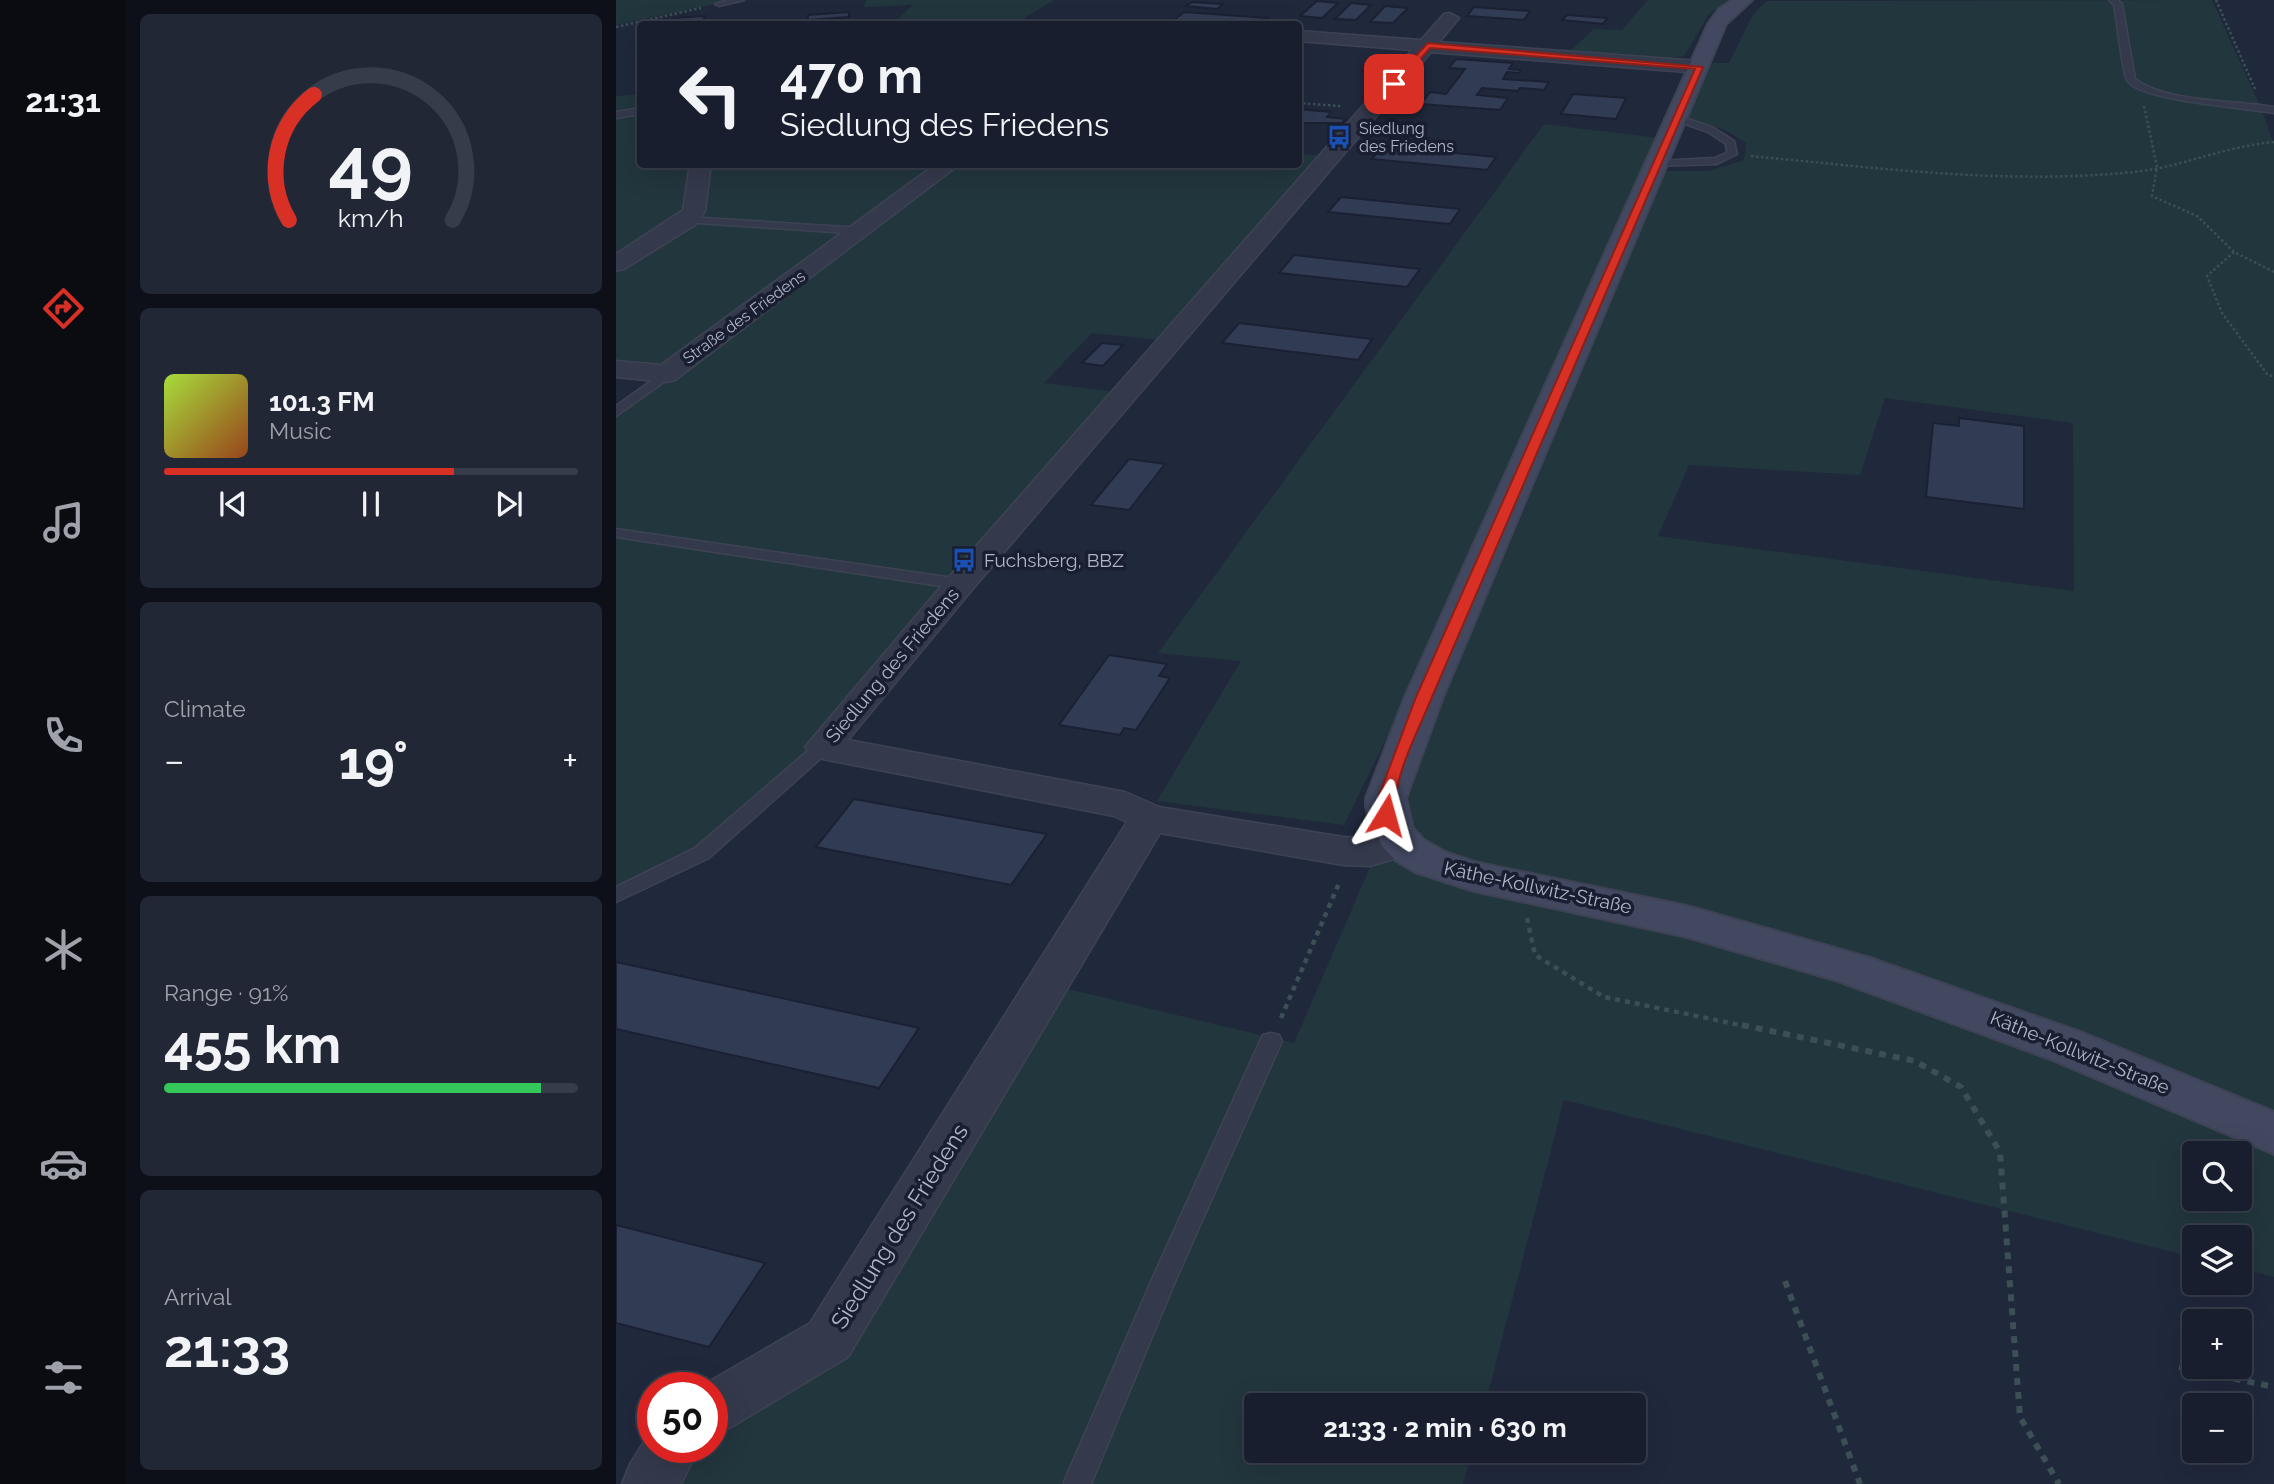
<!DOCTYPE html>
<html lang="en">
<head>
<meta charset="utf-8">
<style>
  :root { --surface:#181e2d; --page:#212735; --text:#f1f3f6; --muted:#9fa2aa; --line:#363c49; --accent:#d93025 }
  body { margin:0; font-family:Raleway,sans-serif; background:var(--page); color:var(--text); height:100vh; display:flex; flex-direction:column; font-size:26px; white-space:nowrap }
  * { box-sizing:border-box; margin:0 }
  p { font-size:23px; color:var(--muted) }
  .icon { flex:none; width:38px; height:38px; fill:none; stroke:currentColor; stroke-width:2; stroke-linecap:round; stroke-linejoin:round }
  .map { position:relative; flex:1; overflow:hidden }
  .details { display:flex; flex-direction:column; gap:14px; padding:14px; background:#0d1019; width:490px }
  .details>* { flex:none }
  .hud { position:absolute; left:21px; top:21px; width:665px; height:147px; border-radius:7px; box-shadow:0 7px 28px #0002,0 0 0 2px var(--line); background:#181e2d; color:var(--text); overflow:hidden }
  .controls { position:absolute; left:1566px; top:1141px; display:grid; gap:14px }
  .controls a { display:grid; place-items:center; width:70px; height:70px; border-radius:7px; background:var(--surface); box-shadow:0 7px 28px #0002,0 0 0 2px var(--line); font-size:35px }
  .speed { position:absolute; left:21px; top:1372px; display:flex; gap:14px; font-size:35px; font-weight:700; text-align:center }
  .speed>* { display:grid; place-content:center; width:91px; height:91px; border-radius:50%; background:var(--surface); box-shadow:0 7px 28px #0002,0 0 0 2px var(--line); line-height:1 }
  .speed .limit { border:10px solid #d22; background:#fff; color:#111 }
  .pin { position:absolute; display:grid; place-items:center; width:60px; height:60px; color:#fff; margin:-30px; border-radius:14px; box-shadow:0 4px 10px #0006 }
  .me { position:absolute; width:77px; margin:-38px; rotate:8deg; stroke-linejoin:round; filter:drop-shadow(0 0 5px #0008) }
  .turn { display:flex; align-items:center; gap:24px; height:147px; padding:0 28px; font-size:32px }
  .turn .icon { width:91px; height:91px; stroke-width:2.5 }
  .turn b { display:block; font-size:49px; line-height:60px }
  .big { font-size:52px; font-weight:700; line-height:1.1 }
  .details .widget { flex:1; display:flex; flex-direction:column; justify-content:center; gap:10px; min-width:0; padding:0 24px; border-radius:10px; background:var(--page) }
  .details .dial { align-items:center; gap:0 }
  .dial svg { height:182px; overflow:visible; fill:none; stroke:var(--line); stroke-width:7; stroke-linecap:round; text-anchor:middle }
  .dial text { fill:var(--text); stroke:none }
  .song { display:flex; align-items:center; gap:21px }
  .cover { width:84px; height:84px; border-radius:10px; background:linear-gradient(135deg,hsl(80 70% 55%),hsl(20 70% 35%)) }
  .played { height:7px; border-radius:4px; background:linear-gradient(90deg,var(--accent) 70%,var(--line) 70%) }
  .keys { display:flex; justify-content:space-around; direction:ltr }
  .heat { display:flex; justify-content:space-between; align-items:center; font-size:38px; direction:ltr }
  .charge { height:10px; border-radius:5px; background:linear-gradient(90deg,#34c759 91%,var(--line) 0) }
  .trip { position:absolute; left:628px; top:1393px; width:402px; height:70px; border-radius:7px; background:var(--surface); box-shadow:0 7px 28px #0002,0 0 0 2px var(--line); font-weight:700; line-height:70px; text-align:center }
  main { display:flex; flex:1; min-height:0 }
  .tabs { display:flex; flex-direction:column; width:126px; justify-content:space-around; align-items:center; background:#0a0c12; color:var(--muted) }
  .tabs .icon { width:49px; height:49px }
  .tabs .selected { color:var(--accent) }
  .tabs b { font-size:32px; color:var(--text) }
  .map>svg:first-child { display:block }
</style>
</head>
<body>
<main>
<nav class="tabs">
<b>21:31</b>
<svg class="icon selected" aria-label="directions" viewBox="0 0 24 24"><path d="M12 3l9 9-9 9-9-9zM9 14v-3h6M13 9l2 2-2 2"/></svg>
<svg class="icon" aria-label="music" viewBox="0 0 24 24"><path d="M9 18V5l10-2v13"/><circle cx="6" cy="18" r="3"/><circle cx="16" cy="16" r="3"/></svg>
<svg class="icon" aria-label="phone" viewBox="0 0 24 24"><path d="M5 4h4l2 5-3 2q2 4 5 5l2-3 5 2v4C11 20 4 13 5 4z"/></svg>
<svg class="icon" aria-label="climate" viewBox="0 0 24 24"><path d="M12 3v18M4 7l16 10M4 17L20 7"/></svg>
<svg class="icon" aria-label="car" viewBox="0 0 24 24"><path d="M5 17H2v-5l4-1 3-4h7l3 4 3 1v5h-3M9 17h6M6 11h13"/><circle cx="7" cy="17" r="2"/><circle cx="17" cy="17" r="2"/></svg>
<svg class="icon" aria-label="filters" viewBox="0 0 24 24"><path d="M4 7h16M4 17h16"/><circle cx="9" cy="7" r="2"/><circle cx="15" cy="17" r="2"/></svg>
</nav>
<section class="details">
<div class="widget dial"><svg viewBox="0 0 100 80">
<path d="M14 69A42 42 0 1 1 86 69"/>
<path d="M14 69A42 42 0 0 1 25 14" stroke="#d93025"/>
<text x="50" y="56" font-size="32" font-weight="700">49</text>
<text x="50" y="72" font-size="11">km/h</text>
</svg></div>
<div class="widget">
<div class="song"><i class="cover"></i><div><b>101.3 FM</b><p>Music</p></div></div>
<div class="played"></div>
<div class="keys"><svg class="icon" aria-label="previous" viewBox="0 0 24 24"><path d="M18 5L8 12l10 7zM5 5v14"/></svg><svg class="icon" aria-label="pause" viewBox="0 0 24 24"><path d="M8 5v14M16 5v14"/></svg><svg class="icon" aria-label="next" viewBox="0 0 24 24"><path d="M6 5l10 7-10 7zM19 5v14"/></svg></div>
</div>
<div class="widget"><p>Climate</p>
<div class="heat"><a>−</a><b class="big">19°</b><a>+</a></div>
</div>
<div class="widget"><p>Range · 91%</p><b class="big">455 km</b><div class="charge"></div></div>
<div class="widget"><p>Arrival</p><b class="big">21:33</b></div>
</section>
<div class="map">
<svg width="1658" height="1484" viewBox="0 0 1658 1484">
  <rect width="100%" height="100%" fill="#20283c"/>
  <g fill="#22363d" fill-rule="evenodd">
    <polygon points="0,0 119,0 0,25"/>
    <polygon points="250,0 438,0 399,24 276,24 297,5 248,7"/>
    <polygon points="1032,0 1112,0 1093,14 1068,56 1038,60 952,53 978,29 1006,30"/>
    <path d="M1596,0L1645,108L1658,144V1277L1624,1268V1237H1578V1257L948,1100L869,1405H640V1451H856L847,1484H34L55,1447H96V1409L213,1340L431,984L678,1043L907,513L1049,171H1093L1128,160L1130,143L1109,130L1071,118L1096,63H1113L1136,16L1150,1ZM1269,398L1457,423L1458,591L1042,536L1073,465L1244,475ZM1578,1153H1624V1199H1578Z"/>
    <polygon points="24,94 24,164 682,164 683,154 711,156 545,340 476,333 428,383 500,392 196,746 75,852 0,889 0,412 49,375 0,369 0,96"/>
    <polygon points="928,124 1042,138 799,680 728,825 541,801 625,661 542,653"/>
  </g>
  <g fill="#313b53" stroke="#1b2133" stroke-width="2">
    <polygon points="701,1 722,3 706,18 684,16"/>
    <polygon points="576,2 607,4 601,9 570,6"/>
    <polygon points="735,3 755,5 740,20 719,19"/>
    <polygon points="769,6 792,8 777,23 754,22"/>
    <polygon points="858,7 914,11 908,20 851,16"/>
    <polygon points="233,12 233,17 192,20 192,15"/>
    <polygon points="568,12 652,18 649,21 657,21 653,24 607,24 557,21"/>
    <polygon points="951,15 991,18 987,24 946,20"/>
    <polygon points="89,16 86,24 56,24 58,18"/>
    <polygon points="840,59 897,63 893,69 905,70 903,73 891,72 887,79 933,82 928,90 904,88 902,91 866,88 861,95 892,98 884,110 805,104 814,92 830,94 849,69 833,68"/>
    <polygon points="957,94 1010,98 1000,119 945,114"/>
    <polygon points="682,109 715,112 711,117 730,119 726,123 682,123"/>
    <polygon points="767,146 880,157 871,170 756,159"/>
    <polygon points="725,197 844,209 834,224 712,212"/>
    <polygon points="678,255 804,269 791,287 663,273"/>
    <polygon points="623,323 756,339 742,360 606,343"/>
    <polygon points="486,343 507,345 487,366 466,363"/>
    <polygon points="1343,418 1408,426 1408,509 1310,497 1317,423 1343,426"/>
    <polygon points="513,459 549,464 513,510 475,505"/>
    <polygon points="493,655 551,664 543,676 554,678 520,730 508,728 504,735 443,725"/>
    <polygon points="238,799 431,834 395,885 200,847"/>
    <polygon points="0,962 303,1028 263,1088 0,1029"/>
    <polygon points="0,1225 149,1263 93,1347 0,1323"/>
  </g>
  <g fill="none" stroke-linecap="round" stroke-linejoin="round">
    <g stroke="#3d4355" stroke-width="3">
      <g id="service">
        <polygon points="112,0 128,0 103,6 99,4"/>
        <path d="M1493,0H1502L1506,4L1519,79C1551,103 1619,100 1658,107V113C1632,108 1522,101 1511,80C1506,71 1501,19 1498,5Z"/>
        <polygon points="24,108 24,114 0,118 0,112"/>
        <polygon points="1061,115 1098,128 1118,141 1121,154 1101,164 1038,166 1037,164 1042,161 1099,158 1111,153 1110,144 1092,132 1058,120 1056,118"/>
        <polygon points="71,217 246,228 251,231 246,234 67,222 66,220"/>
        <polygon points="50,370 56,374 55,377 0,416 0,406"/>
        <polygon points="0,529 344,579 352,584 344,589 0,537"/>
        <polygon points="207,741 213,743 216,747 213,751 93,858 0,902 0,887 79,848 201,743"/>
        <polygon points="655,1033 663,1035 666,1041 561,1277 475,1484 447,1484 537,1277 644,1041 647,1035"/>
      </g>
    </g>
    <g stroke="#3d4355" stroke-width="3">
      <g id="minor">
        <polygon points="834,13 843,18 823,42 1083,61 1092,67 1083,73 815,52 355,591 232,740 509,792 543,807 727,837 754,838 787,830 801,834 807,843 801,852 754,866 727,865 544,833 232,1357 115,1427 96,1435 96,1388 82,1388 194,1323 511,822 498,816 207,759 194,755 189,747 333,577 796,50 682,41 682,31 805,40 828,14"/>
        <polygon points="74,164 95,164 89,211 79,225 8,269 0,271 0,254 67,210"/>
        <polygon points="320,164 344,164 59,380 50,382 0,377 0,361 45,365"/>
        <polygon points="37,1427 37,1447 83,1447 65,1484 6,1484 14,1464"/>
      </g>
    </g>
    <g stroke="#3d4355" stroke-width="4">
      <polygon id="secondary" points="1116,0 1136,0 1110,24 827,697 790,798 797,828 808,840 829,852 858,862 1071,906 1254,958 1467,1033 1658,1112 1658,1154 1434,1059 1222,981 1071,937 858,891 799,872 779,860 767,847 754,823 750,807 750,798 789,697 1092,24 1103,9"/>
    </g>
    <g stroke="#3b4f55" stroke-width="2.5" stroke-dasharray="2.5 2.5" stroke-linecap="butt">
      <polyline points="1600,0 1639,89"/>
      <polyline points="0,27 85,8"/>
      <polyline points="682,103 724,106"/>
      <polyline points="1528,106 1541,167 1536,196 1581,216 1618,252 1658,272"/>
      <path d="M1135,156C1262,168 1390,185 1518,172C1566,167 1610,146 1658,142"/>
      <polyline points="1618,252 1591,276 1606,313 1651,374 1658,377"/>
    </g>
    <g stroke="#3b4f55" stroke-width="4.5" stroke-dasharray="5 5" stroke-linecap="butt">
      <polyline points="911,918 919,955 988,997 1134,1027"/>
      <polyline points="665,1018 724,881"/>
    </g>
    <g stroke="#3b4f55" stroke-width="6" stroke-dasharray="7 7" stroke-linecap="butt">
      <polyline points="1126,1025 1299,1061 1345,1087 1384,1152 1404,1417 1443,1484"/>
      <polyline points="1169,1281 1244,1484"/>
      <polyline points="1563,1367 1658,1387"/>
    </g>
    <use href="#service" fill="#343a4c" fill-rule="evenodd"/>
    <use href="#minor" fill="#343a4c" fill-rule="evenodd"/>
    <use href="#secondary" fill="#414860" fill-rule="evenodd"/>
  </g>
  <path fill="#d93025" stroke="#8d1f18" stroke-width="2" d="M812,43L1087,67L816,697C801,734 778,774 778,815L770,820L761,815L762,798L800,697L1079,69L814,48L781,86H775V82Z"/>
  <defs>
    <g id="bus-bare" transform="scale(1.89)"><path d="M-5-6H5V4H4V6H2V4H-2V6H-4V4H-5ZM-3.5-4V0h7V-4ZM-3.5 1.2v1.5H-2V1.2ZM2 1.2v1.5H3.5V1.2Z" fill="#1a4fb4" stroke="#191f31" stroke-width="2.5" paint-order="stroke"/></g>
  </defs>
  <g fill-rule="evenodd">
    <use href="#bus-bare" x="723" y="137"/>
    <use href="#bus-bare" x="348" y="560"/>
  </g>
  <g text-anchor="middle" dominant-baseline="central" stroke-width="7" stroke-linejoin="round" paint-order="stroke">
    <g font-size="16" fill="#afb5c8" stroke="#191f31" text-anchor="start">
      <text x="743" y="128">Siedlung<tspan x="743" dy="18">des Friedens</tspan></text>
    </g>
    <g font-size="16" fill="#afb5c8" stroke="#191f31">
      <text transform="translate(128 317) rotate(-36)">Straße des Friedens</text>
    </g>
    <g font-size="19" fill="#afb5c8" stroke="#191f31" text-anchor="start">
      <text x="368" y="560">Fuchsberg, BBZ</text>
    </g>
    <g font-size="19" fill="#afb5c8" stroke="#191f31">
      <text transform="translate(276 665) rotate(-50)">Siedlung des Friedens</text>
      <text transform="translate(922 887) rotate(12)">Käthe-Kollwitz-Straße</text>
      <text transform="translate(1464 1052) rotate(22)">Käthe-Kollwitz-Straße</text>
    </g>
    <g font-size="23" fill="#afb5c8" stroke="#191f31">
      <text transform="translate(283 1226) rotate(-58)">Siedlung des Friedens</text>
    </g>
  </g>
</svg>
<div class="controls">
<a><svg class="icon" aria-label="search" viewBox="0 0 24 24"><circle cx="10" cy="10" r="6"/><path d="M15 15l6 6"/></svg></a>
<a><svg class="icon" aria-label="layers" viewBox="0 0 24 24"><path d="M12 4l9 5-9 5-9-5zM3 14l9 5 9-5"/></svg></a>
<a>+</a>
<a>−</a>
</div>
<div class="speed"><div class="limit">50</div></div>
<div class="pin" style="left:778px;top:84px;background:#d93025"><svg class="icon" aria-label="arrive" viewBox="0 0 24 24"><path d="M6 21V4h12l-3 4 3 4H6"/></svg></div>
<svg class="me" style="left:770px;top:815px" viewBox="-20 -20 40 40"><path d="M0-17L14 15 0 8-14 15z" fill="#d93025" stroke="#fff" stroke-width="4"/></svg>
<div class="trip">21:33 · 2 min · 630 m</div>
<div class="hud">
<div class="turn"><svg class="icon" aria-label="left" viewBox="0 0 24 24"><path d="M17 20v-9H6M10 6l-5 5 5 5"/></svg><div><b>470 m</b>Siedlung des Friedens</div></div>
</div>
</div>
</main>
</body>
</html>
